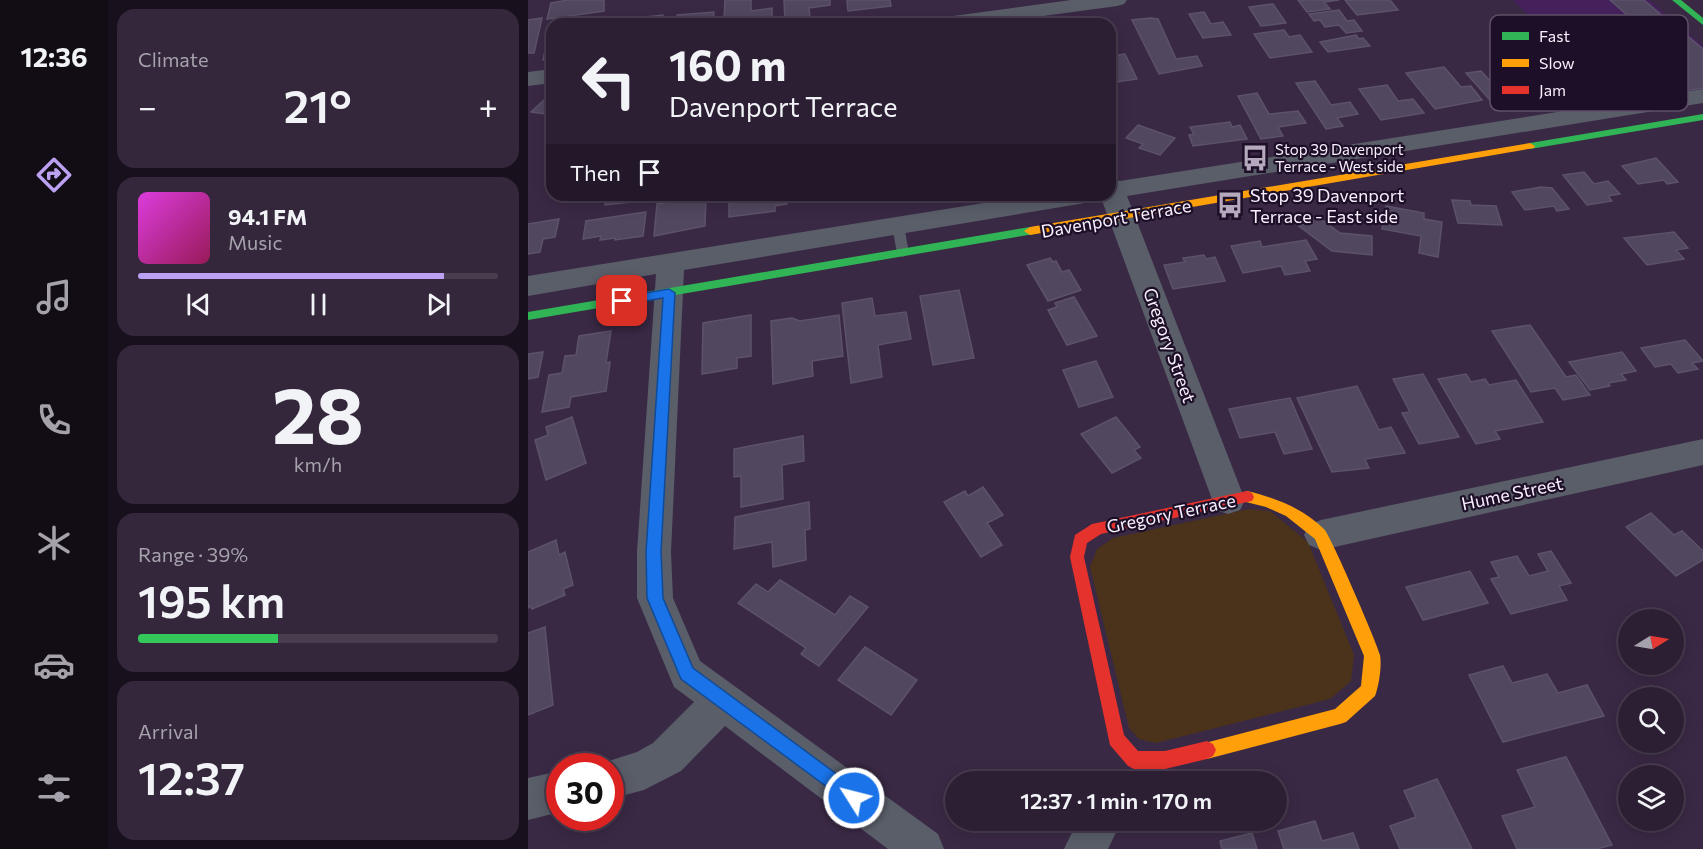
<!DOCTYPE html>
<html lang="en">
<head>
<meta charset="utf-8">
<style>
  :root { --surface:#2c1f34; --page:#34273c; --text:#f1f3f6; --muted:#a6a2ac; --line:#483d4f; --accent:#bca0f2 }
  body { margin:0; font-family:Commissioner,sans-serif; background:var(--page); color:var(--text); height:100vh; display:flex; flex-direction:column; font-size:22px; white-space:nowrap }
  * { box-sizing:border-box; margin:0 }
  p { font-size:20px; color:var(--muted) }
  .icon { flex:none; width:33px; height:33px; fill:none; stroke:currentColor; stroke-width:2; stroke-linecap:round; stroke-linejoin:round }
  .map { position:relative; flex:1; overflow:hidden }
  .sheet { display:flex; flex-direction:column; gap:9px; padding:9px; background:#18111d; width:420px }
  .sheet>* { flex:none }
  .hud { position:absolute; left:18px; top:18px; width:570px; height:183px; border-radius:18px; box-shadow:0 3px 15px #0003,0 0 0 2px var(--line); background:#2c1f34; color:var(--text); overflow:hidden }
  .needle { width:39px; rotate:79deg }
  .controls { position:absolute; left:1090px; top:609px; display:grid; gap:12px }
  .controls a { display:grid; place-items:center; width:66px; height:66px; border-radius:50%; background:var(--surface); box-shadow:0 3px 15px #0003,0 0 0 2px var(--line); font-size:30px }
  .speed { position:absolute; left:18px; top:753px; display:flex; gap:12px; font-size:30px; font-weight:700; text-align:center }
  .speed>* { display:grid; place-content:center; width:78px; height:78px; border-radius:50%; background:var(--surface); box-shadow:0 3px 15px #0003,0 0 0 2px var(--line); line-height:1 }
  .speed .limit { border:9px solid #d22; background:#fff; color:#111 }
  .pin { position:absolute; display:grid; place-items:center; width:51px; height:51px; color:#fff; margin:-26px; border-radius:12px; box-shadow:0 3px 9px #0006 }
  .me { position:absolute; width:66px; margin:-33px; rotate:306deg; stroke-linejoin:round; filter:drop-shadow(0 0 4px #0008) }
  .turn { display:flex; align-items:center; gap:21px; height:126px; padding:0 24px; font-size:27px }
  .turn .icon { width:78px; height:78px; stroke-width:2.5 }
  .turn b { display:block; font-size:42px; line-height:51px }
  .then { display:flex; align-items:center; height:57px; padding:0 24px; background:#0003; gap:12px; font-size:22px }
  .big { font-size:45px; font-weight:600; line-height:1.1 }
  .sheet .widget { flex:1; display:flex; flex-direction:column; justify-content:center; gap:9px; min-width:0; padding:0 21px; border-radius:18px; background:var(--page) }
  .sheet .dial { align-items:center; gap:0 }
  .dial b { font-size:78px; line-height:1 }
  .song { display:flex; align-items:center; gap:18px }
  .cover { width:72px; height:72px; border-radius:9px; background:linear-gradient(135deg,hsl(300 70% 55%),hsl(330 70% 35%)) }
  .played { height:6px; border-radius:3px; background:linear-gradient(90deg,var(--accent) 85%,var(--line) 85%) }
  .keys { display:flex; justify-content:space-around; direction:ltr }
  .heat { display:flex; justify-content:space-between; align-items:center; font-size:33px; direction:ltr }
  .charge { height:9px; border-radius:4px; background:linear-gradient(90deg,#34c759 39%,var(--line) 0) }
  .trip { position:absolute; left:417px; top:771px; width:342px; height:60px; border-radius:30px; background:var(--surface); box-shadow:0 3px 15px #0003,0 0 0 2px var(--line); font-weight:600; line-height:60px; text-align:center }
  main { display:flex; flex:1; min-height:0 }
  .tabs { display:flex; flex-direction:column; width:108px; justify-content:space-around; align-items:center; background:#120c15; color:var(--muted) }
  .tabs .icon { width:42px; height:42px }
  .tabs .current { color:var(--accent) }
  .tabs b { font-size:27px; color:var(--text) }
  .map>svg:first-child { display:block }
</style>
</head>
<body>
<main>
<nav class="tabs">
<b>12:36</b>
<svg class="icon current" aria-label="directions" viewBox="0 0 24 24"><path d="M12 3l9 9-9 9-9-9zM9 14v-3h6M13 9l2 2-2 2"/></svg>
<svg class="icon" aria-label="music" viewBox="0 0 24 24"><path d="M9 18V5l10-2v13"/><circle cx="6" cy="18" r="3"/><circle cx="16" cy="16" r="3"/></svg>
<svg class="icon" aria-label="phone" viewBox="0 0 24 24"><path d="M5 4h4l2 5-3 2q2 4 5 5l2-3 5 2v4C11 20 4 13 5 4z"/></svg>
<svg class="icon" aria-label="climate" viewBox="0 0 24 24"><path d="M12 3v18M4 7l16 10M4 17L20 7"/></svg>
<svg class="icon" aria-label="car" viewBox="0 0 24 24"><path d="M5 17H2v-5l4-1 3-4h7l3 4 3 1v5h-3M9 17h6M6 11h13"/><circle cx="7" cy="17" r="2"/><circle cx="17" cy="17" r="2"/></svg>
<svg class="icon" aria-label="filters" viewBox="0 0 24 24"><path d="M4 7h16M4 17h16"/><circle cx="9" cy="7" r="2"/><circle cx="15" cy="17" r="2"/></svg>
</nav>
<section class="sheet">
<div class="widget"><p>Climate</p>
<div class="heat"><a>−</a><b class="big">21°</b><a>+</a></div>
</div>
<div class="widget">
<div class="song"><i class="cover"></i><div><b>94.1 FM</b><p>Music</p></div></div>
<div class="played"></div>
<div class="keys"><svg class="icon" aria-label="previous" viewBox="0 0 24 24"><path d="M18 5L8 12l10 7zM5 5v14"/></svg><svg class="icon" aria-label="pause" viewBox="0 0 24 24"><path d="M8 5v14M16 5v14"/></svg><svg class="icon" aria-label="next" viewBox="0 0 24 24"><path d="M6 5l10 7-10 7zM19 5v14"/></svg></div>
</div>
<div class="widget dial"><b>28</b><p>km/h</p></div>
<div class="widget"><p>Range · 39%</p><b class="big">195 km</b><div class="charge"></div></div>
<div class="widget"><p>Arrival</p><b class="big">12:37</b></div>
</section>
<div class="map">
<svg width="1175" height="849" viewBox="0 0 1175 849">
  <rect width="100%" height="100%" fill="#3a2945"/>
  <polygon fill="#45215b" points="985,0 1121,0 1175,46 1175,89 1090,103"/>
  <polygon fill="#4a331a" points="721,509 742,511 780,542 826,655 823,681 802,699 628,743 611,739 601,728 562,567 569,549 585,538"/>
  <g fill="#51475f" stroke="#5c526b" stroke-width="1.5">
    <polygon points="40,0 76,0 76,11 19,19 23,3"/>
    <polygon points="197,0 223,0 223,11 244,8 244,22 208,24 209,18 196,20"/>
    <polygon points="256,0 302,0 302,5 281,8 282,18 257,21"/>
    <polygon points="319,0 362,0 363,6 320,11"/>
    <polygon points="770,0 811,0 796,2 802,9 779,12"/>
    <polygon points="817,0 862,0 870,10 829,15"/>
    <polygon points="1082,0 1116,0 1138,19 1108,23"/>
    <polygon points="745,4 758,23 733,26 721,7"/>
    <polygon points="811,10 819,21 826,20 834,31 818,33 811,25 797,27 792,20 786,21 781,14"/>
    <polygon points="186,12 185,24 148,24 149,15"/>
    <polygon points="676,12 683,24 695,22 703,35 675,38 661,14"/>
    <polygon points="135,15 134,24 97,24 98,19"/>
    <polygon points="14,18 6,53 0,53 0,20"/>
    <polygon points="623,18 630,19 648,59 669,56 674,66 631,74 604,20"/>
    <polygon points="1142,21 1175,49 1175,88 1121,96 1117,92 1111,93 1061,45 1067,44 1062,40 1099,34 1103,38 1108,37 1132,58 1135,58 1116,38 1118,37 1107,35 1098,27"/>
    <polygon points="756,30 761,37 772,35 784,52 742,58 726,34"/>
    <polygon points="828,35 831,39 835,38 842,46 800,52 792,42"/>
    <polygon points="20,36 24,36 24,59 15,60"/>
    <polygon points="597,54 609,79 582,83 582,56"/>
    <polygon points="916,67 933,87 943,86 954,100 907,109 878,73"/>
    <polygon points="953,71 961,80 987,76 1003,93 962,100 938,73"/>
    <polygon points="787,81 803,105 822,102 830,114 809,118 815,126 798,129 768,83"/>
    <polygon points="859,85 870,101 885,99 896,113 853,120 831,89"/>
    <polygon points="729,93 741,114 770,111 778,123 750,127 755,136 733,139 710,96"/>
    <polygon points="16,100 24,101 24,115 3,112"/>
    <polygon points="702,122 704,127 712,125 719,139 665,146 661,135 666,134 662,127"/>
    <polygon points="610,125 647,138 632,155 611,148 615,144 598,138"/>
    <polygon points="1128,158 1150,182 1139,184 1136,180 1110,184 1094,166"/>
    <polygon points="1056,172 1066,184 1080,181 1092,194 1080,196 1084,201 1059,205 1035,175"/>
    <polygon points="1013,187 1024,188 1041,209 1029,211 1026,206 997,210 984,192"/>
    <polygon points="79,195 118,195 103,198 103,202 77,205"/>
    <polygon points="208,195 258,195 259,204 247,206 247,211 201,217 201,203 208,202"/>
    <polygon points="274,195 308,195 309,198 274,202"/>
    <polygon points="178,197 177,226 126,236 129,204"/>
    <polygon points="924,200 942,201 943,205 968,206 974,225 930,223"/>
    <polygon points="858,206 896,213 896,219 914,222 910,257 891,253 893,236 854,229"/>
    <polygon points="118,212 115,236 87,240 87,238 72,240 73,236 55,239 58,221"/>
    <polygon points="789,216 812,233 844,236 844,255 804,251 771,226"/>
    <polygon points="31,219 27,237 15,239 12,252 0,254 0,224"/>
    <polygon points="1146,232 1160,248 1148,250 1156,259 1119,265 1096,238"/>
    <polygon points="778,240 789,259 777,261 782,271 757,275 753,266 715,273 703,246 732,241 734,247"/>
    <polygon points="676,255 678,259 687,257 697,281 645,289 636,265 657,262 655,258"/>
    <polygon points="522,258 525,262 528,261 534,272 541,270 553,290 520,301 499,265"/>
    <polygon points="431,290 446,358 405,365 392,296"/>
    <polygon points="546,297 569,336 539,345 520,310 529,307 527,303"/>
    <polygon points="344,298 347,316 378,312 383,339 350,345 354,377 323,383 314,303"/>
    <polygon points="223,315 223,356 209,358 209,368 174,374 175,323"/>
    <polygon points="311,315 315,356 284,361 285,376 245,384 243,321 264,318 272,321"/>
    <polygon points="1002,325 1038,377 1048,375 1062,395 1035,400 1027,388 1003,392 964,331"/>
    <polygon points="83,331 78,363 82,362 78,391 43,397 41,407 14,412 21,375 34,373 37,356 48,355 51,336"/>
    <polygon points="1157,340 1175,361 1164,363 1170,369 1150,373 1143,364 1127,367 1113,348"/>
    <polygon points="15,352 10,377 0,379 0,354"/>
    <polygon points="1094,352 1108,371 1093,374 1098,380 1080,383 1082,386 1062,390 1041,362"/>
    <polygon points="568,361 585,397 551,407 535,370"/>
    <polygon points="895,374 931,437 891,444 874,413 882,412 865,379"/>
    <polygon points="938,374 943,382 957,379 961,385 988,380 1015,422 967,431 972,439 948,444 910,379"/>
    <polygon points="829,386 851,430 863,427 877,453 837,459 841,468 804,472 769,398"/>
    <polygon points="762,398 784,449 756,454 747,432 712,438 701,409"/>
    <polygon points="44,417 58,463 18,480 7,440 20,435 18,427"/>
    <polygon points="588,417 612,447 606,450 613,458 584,473 553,434"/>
    <polygon points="275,436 276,461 254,465 255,499 213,507 213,476 206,477 206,449"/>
    <polygon points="455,487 475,515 459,523 474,545 453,557 416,502 437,491 440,496"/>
    <polygon points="281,502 282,529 277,530 278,560 245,567 244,542 206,549 207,517"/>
    <polygon points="1123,513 1146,535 1154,531 1175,551 1175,560 1148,576 1098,527"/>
    <polygon points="28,540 31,555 37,552 45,585 35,589 37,595 4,609 3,606 0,608 0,552"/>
    <polygon points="1023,551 1043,583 1031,586 1039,600 983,614 963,579 971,577 963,562 989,556 1001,576 1020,571 1010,554"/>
    <polygon points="942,571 960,603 895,620 878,587"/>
    <polygon points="252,580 307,615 322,596 340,607 291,666 273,654 278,648 210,603 228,584 240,592"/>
    <polygon points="17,627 25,705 0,715 0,633"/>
    <polygon points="337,647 389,680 363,715 310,680"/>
    <polygon points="975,666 984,683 1019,674 1030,693 1059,685 1076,716 975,742 941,675"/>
    <polygon points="1038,757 1084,845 1068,849 989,849 974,816 1007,807 989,770"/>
    <polygon points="909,779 944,849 872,849 862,826 888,817 876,791"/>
    <polygon points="787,821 794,841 825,833 831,849 756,849 750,831"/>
    <polygon points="724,833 729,849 694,849 692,841"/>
  </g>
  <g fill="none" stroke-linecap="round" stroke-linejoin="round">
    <polygon fill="#595e69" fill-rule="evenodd" points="370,222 376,226 381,253 375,257 369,253 364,226"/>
    <g fill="#595e69" fill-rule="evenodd">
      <polygon points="543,0 599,0 596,4 589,6 457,24 400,24 403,20 410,18"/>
      <polygon points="24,69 24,83 0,86 0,72"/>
      <polygon points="1175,89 1175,103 599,196 717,500 712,510 700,514 688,510 572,195 582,195 582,178 592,181"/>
      <polygon points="506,195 570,195 566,201 557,203 156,270 143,552 145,598 172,661 410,834 416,849 360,849 197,726 153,771 116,790 82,799 82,766 67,766 68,765 109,752 125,743 166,702 146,687 109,598 109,552 128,274 0,296 0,276"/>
      <polygon points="1175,439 1175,465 793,550 781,545 776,535 781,525 793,520"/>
      <polygon points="32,771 32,812 0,820 0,778"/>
      <polygon points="550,820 594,820 580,849 536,849"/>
    </g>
    <g fill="#30b455" fill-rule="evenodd">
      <polygon points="1144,0 1153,0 1175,18 1175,25"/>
      <polygon points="1175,114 1175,120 1002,149 997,146 1002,143"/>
      <polygon points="502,227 506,228 506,234 0,320 0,312"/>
    </g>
    <g fill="#ff9f0a" fill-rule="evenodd">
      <polygon points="1002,143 1007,146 1006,148 502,235 496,231 502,227"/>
      <path d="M719,491C748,498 774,508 796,529C802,534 849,643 852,655C854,665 851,686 847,696L818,722L812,724L679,759L673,756L670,750L673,744L807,709L833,686L836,656L787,539L758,516L738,507L714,501L712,497L714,493Z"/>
    </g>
    <polygon fill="#e5322d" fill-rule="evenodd" points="719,491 724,493 726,497 724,501 573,534 559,543 556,557 596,735 610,751 637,751 679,741 685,744 688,750 685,756 679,759 637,769 606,769 600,766 582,745 542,557 547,535 564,524"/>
  </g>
  <polygon fill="#1a73e8" stroke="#114b97" stroke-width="1.5" points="141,289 147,293 133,552 135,598 165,668 333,792 335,798 333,804 326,807 153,679 119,598 118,552 135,298 94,305 88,301 94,297"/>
  <defs>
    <g id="bus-bare" transform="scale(2.07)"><path d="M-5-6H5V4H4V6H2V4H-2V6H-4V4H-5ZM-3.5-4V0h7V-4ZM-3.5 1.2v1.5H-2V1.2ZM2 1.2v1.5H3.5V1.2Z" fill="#b5aabd" stroke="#1d0f27" stroke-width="2.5" paint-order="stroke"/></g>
  </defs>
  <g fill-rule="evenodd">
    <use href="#bus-bare" x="727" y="158"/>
    <use href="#bus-bare" x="702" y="205"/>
  </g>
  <g text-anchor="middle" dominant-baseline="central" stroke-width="4.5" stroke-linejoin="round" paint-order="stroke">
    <g font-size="15" fill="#f7effd" stroke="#1d0f27" text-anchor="start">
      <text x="747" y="149">Stop 39 Davenport<tspan x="747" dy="17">Terrace - West side</tspan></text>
    </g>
    <g font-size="18" fill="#f7effd" stroke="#1d0f27" text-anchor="start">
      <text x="722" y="195">Stop 39 Davenport<tspan x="722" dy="21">Terrace - East side</tspan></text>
    </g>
    <g font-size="18" fill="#f7effd" stroke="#1d0f27">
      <text transform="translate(588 218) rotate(-10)">Davenport Terrace</text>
      <text transform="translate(642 345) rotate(70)">Gregory Street</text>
      <text transform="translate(984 493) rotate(-12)">Hume Street</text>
      <text transform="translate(643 513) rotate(-12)">Gregory Terrace</text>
    </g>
  </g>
  <rect x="962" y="15" width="198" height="96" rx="9" fill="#1d0f27" stroke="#5e5267" stroke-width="1.5"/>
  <rect x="974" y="32" width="27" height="8" fill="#30b455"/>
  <rect x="974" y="59" width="27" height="8" fill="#ff9f0a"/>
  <rect x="974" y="86" width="27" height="8" fill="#e5322d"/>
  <g font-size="16" fill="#f7effd">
    <text x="1011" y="42">Fast</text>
    <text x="1011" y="69">Slow</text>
    <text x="1011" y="96">Jam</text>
  </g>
</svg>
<div class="controls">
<a><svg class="needle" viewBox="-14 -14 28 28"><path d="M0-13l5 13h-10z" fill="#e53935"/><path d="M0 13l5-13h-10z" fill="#a6a2ac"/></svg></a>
<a><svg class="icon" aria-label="search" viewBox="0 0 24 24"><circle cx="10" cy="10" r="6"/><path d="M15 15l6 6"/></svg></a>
<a><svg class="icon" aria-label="layers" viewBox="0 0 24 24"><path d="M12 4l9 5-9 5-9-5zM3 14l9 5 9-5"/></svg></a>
</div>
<div class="speed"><div class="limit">30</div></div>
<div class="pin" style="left:94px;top:301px;background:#d93025"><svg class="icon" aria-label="arrive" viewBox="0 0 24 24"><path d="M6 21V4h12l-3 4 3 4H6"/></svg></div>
<svg class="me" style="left:326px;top:798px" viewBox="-20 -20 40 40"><circle r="17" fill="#1a73e8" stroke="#fff" stroke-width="3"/><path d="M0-11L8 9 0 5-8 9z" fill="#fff"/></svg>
<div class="trip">12:37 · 1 min · 170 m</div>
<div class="hud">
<div class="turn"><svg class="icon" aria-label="left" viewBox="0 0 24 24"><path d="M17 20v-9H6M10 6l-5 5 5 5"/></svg><div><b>160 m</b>Davenport Terrace</div></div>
<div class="then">Then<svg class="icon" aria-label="arrive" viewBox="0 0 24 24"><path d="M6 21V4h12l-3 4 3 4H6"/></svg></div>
</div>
</div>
</main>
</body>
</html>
